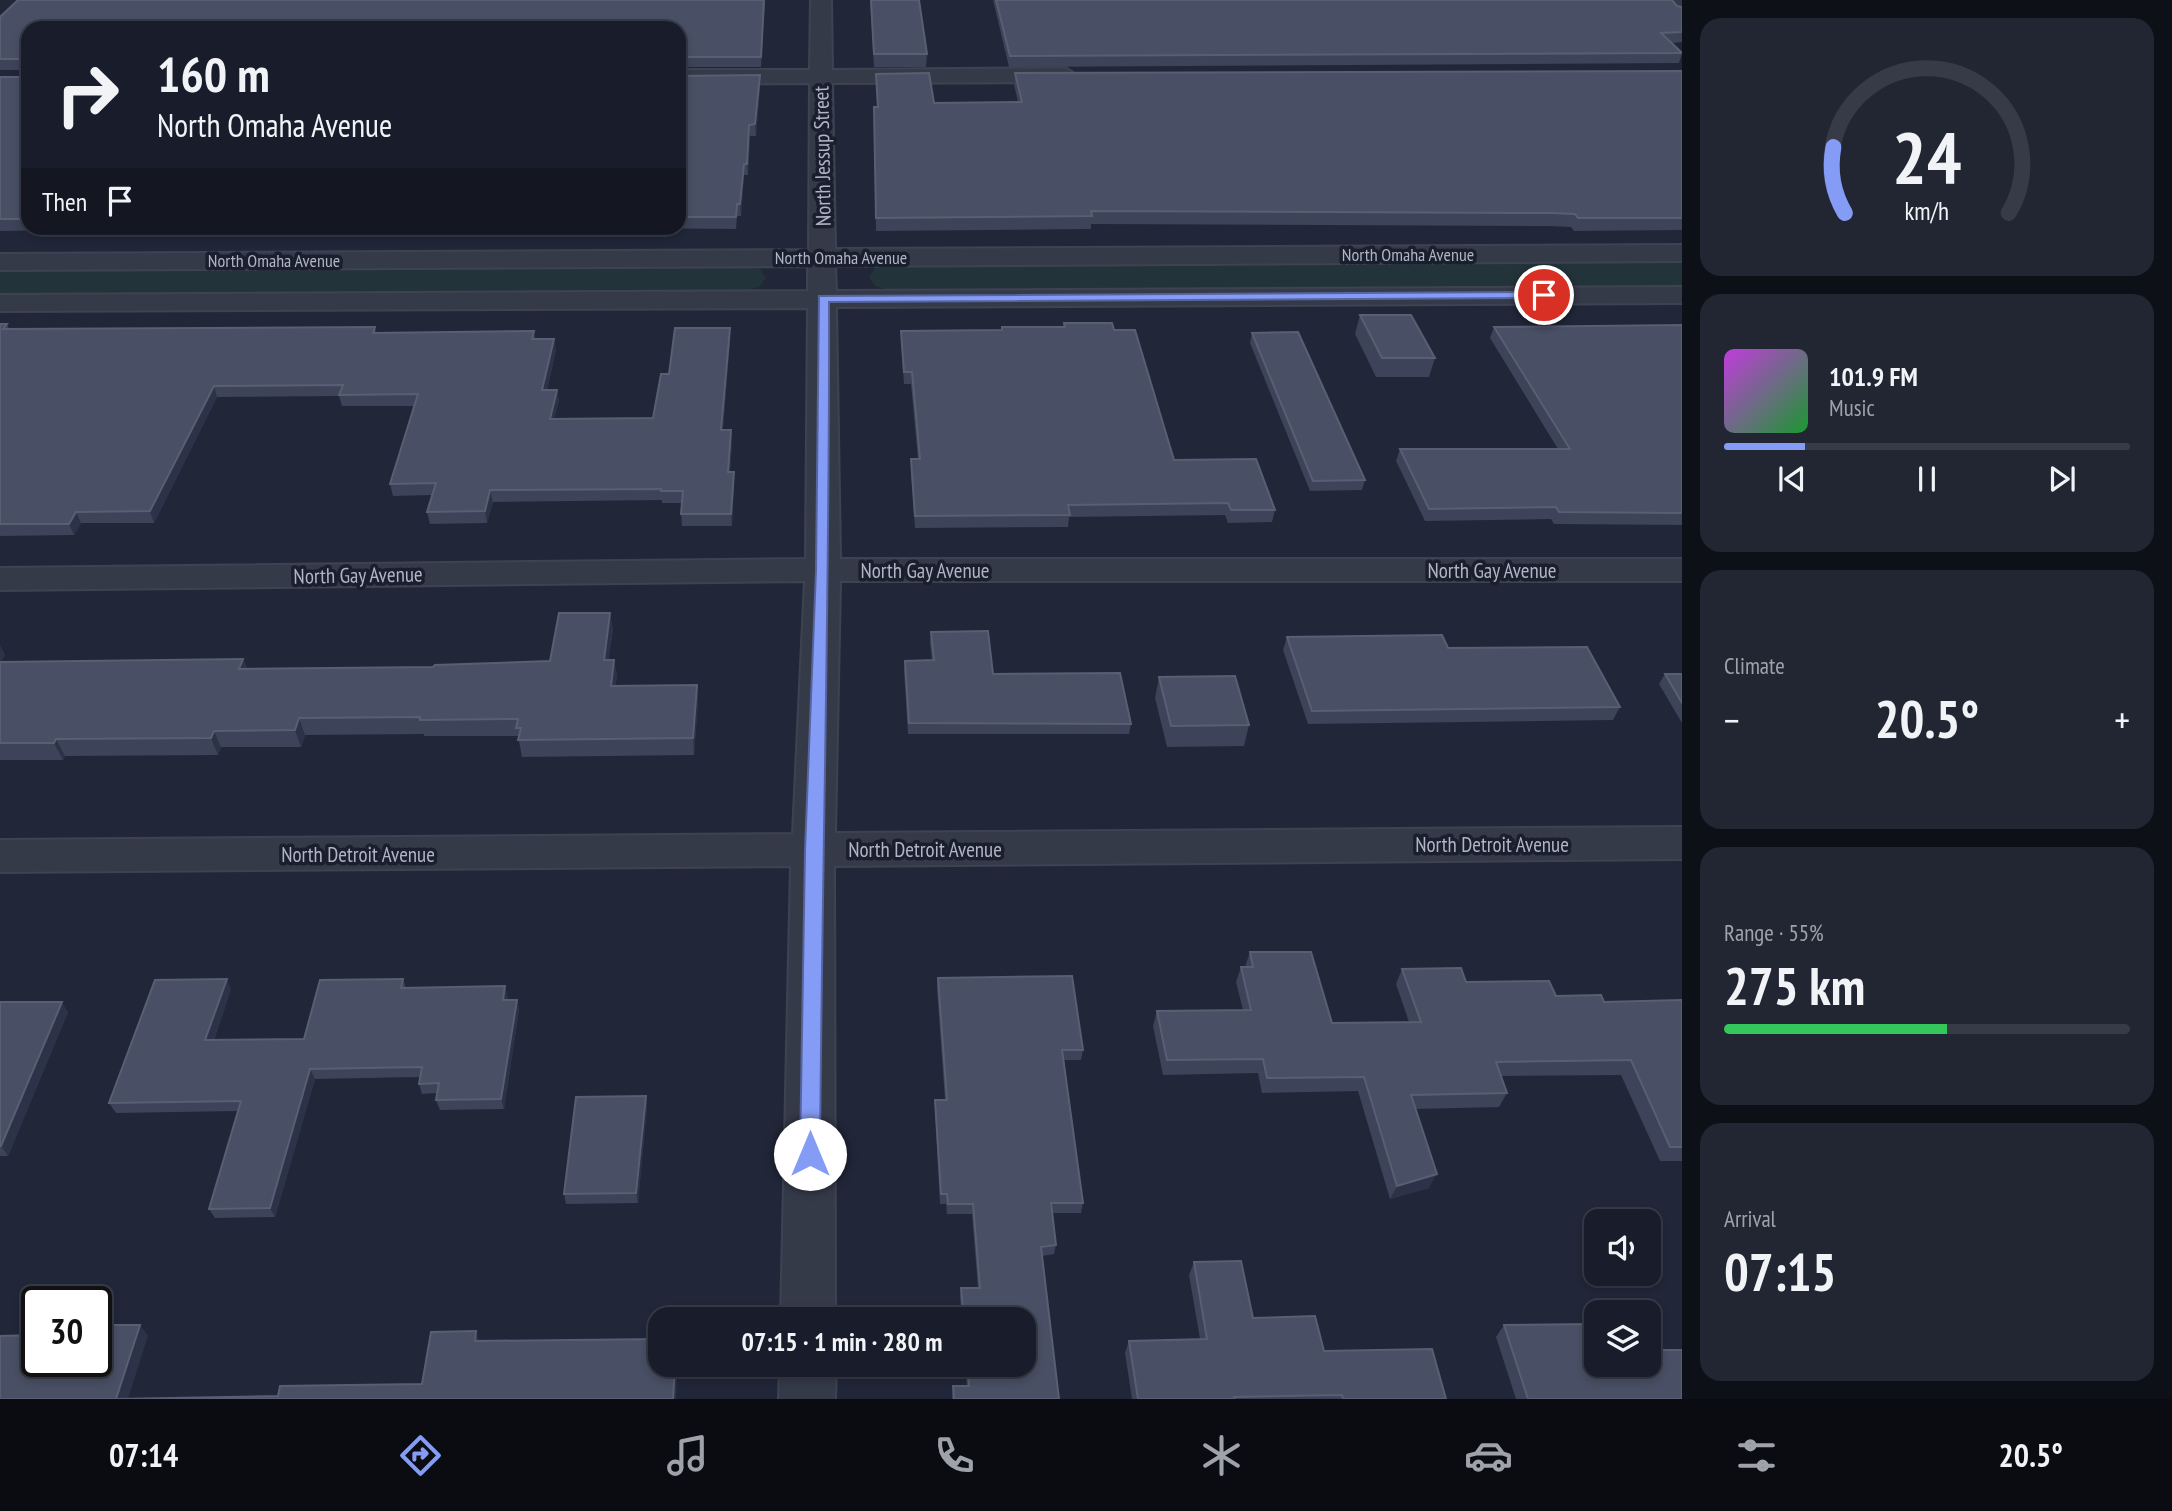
<!DOCTYPE html>
<html lang="en">
<head>
<meta charset="utf-8">
<style>
  :root { --surface:#191d2b; --page:#222633; --text:#f1f3f6; --muted:#9fa2a9; --line:#373b47; --accent:#849cf6 }
  body { margin:0; font-family:"PT Sans Narrow",sans-serif; background:var(--page); color:var(--text); height:100vh; display:flex; flex-direction:column; font-size:26px; white-space:nowrap }
  * { box-sizing:border-box; margin:0 }
  p { font-size:23px; color:var(--muted) }
  .icon { flex:none; width:38px; height:38px; fill:none; stroke:currentColor; stroke-width:2; stroke-linecap:round; stroke-linejoin:round }
  .map { position:relative; flex:1; overflow:hidden }
  .drawer { display:flex; flex-direction:column; gap:18px; padding:18px; background:#0e1018; width:490px }
  .drawer>* { flex:none }
  .top-card { position:absolute; left:21px; top:21px; width:665px; height:214px; border-radius:21px; box-shadow:0 4px 10px #0003,0 0 0 2px var(--line); background:#191d2b; color:var(--text); overflow:hidden }
  .tools { position:absolute; left:1584px; top:1209px; display:grid; gap:14px }
  .tools a { display:grid; place-items:center; width:77px; height:77px; border-radius:14px; background:var(--surface); box-shadow:0 4px 10px #0003,0 0 0 2px var(--line); font-size:35px }
  .speed { position:absolute; left:21px; top:1286px; display:flex; gap:14px; font-size:35px; font-weight:700; text-align:center }
  .speed>* { display:grid; place-content:center; width:91px; height:91px; border-radius:50%; background:var(--surface); box-shadow:0 4px 10px #0003,0 0 0 2px var(--line); line-height:1 }
  .speed .limit { border:4px solid #111; border-radius:10px; background:#fff; color:#111 }
  .pin { position:absolute; display:grid; place-items:center; width:60px; height:60px; color:#fff; margin:-30px; border:4px solid #fff; border-radius:50%; box-shadow:0 2px 7px #0007 }
  .me { position:absolute; width:77px; margin:-38px; rotate:0deg; stroke-linejoin:round; filter:drop-shadow(0 0 5px #0008) }
  .turn { display:flex; align-items:center; gap:24px; height:147px; padding:0 21px; font-size:32px }
  .turn .icon { width:91px; height:91px; stroke-width:2.5 }
  .turn b { display:block; font-size:49px; line-height:60px }
  .then { display:flex; align-items:center; height:66px; padding:0 21px; background:#0003; gap:14px; font-size:26px }
  .big { font-size:52px; font-weight:600; line-height:1.1 }
  .drawer .widget { flex:1; display:flex; flex-direction:column; justify-content:center; gap:10px; min-width:0; padding:0 24px; border-radius:21px; background:var(--page) }
  .drawer .dial { align-items:center; gap:0 }
  .dial svg { height:182px; overflow:visible; fill:none; stroke:var(--line); stroke-width:7; stroke-linecap:round; text-anchor:middle }
  .dial text { fill:var(--text); stroke:none }
  .song { display:flex; align-items:center; gap:21px }
  .cover { width:84px; height:84px; border-radius:10px; background:linear-gradient(135deg,hsl(290 70% 55%),hsl(130 70% 35%)) }
  .played { height:7px; border-radius:4px; background:linear-gradient(90deg,var(--accent) 20%,var(--line) 20%) }
  .keys { display:flex; justify-content:space-around; direction:ltr }
  .heat { display:flex; justify-content:space-between; align-items:center; font-size:38px; direction:ltr }
  .charge { height:10px; border-radius:5px; background:linear-gradient(90deg,#34c759 55%,var(--line) 0) }
  .trip { position:absolute; left:648px; top:1307px; width:388px; height:70px; border-radius:21px; background:var(--surface); box-shadow:0 4px 10px #0003,0 0 0 2px var(--line); font-weight:600; line-height:70px; text-align:center }
  .tabs { display:flex; height:112px; justify-content:space-around; align-items:center; background:#0a0c11; color:var(--muted) }
  .tabs .icon { width:49px; height:49px }
  .tabs .on { color:var(--accent) }
  .tabs b { font-size:32px; color:var(--text) }
  main { display:flex; flex:1; min-height:0 }
  .map>svg:first-child { display:block }
</style>
</head>
<body>
<main>
<div class="map">
<svg width="1682" height="1399" viewBox="0 0 1682 1399">
  <rect width="100%" height="100%" fill="#212739"/>
  <g fill="#23333a">
    <polygon points="1682,260 1682,286 892,291 875,286 869,277 875,268 890,264"/>
    <polygon points="747,265 760,269 766,278 759,287 745,291 0,294 0,268"/>
  </g>
  <g fill="none" stroke-linecap="round" stroke-linejoin="round">
    <g stroke="#3e4352" stroke-width="4">
      <g id="minor">
        <polygon points="811,0 831,0 832,70 1065,68 1076,75 1065,82 832,83 835,249 1682,245 1682,261 835,266 836,291 1682,287 1682,303 836,307 840,559 1682,559 1682,581 840,581 835,833 1682,827 1682,859 834,866 835,1320 781,1320 791,866 0,872 0,840 793,834 805,581 0,590 0,568 806,559 808,308 0,311 0,295 808,291 808,266 0,270 0,254 809,250 810,83 679,84 679,70 810,70"/>
        <polygon points="1661,0 1682,0 1682,16 1675,14"/>
        <polygon points="780,1365 836,1365 835,1399 779,1399"/>
      </g>
    </g>
    <use href="#minor" fill="#353a49" fill-rule="evenodd"/>
  </g>
  <g fill="#3d4358">
    <polygon points="765,0 761,67 679,67 679,28 28,28 28,228 173,228 170,232 118,233 117,229 0,231 0,77 26,77 26,70 0,70 0,17"/>
    <polygon points="870,0 919,0 927,54 926,67 874,67"/>
    <polygon points="993,0 1672,0 1677,6 1682,7 1682,42 1672,43 1682,52 1682,54 1679,63 1009,67"/>
    <polygon points="1682,71 1682,230 1574,231 1571,227 1548,226 1091,224 1091,229 876,231 874,119 877,107 876,74 934,103 1018,102 1014,85 1015,73"/>
    <polygon points="760,75 760,86 756,136 750,136 748,175 744,175 741,216 737,216 736,229 604,228 679,228 679,76"/>
    <polygon points="302,228 394,228 302,229"/>
    <polygon points="1360,315 1435,358 1429,377 1376,377 1355,334"/>
    <polygon points="1064,323 1114,330 1174,460 1275,510 1272,522 1228,523 1225,515 1069,517 1068,527 915,528 911,471 911,459 918,459 911,384 904,384 901,343 901,331 1002,330 1002,327 1063,327"/>
    <polygon points="0,324 7,324 9,329 375,327 376,333 534,331 535,339 556,350 547,390 557,390 559,401 554,418 653,418 669,374 730,328 730,339 723,430 731,430 732,442 730,472 734,483 732,526 682,526 681,514 682,503 662,503 662,500 493,502 487,523 430,524 427,512 433,495 393,496 390,484 415,406 342,406 339,396 217,397 154,523 81,523 74,535 0,536"/>
    <polygon points="1682,325 1682,525 1554,524 1551,519 1425,521 1396,461 1400,449 1558,449 1490,338 1494,327"/>
    <polygon points="1252,333 1365,480 1362,490 1310,491 1250,343"/>
    <polygon points="610,613 613,630 608,660 614,660 617,677 615,686 697,685 698,702 694,755 522,757 518,736 424,736 424,734 305,735 301,747 221,747 218,755 65,756 63,760 0,760 0,646 5,655 1,662 243,659 247,668 433,667 550,661"/>
    <polygon points="931,632 993,674 1131,724 1129,734 908,734 904,671 905,661 932,660 930,643"/>
    <polygon points="1287,637 1620,707 1613,720 1308,724 1283,650"/>
    <polygon points="1665,674 1682,674 1682,723 1659,684"/>
    <polygon points="1159,677 1249,725 1244,746 1167,747 1155,698"/>
    <polygon points="1250,952 1332,1023 1409,1022 1396,984 1402,969 1466,982 1556,996 1604,1002 1682,1000 1682,1161 1660,1161 1621,1075 1501,1076 1507,1093 1499,1107 1416,1109 1429,1188 1390,1199 1358,1091 1262,1093 1258,1073 1163,1075 1153,1026 1157,1011 1243,1010 1236,982 1241,967 1245,967"/>
    <polygon points="938,978 1083,1050 1081,1060 1063,1060 1083,1203 1081,1213 1052,1213 1056,1245 1054,1254 1042,1256 1059,1399 952,1399 953,1386 967,1386 965,1365 1024,1365 1024,1320 962,1320 960,1297 961,1288 978,1288 972,1214 947,1214 946,1204 940,1204 935,1110 935,1100 945,1100 937,988"/>
    <polygon points="403,979 406,988 508,997 507,1000 517,1000 519,1010 504,1109 440,1110 436,1100 437,1093 422,1094 419,1084 420,1077 315,1079 275,1217 215,1218 209,1209 238,1111 116,1113 109,1103 231,989 214,1040 304,1039"/>
    <polygon points="0,1002 68,1012 8,1156 0,1156"/>
    <polygon points="646,1096 647,1106 638,1203 566,1204 564,1194"/>
    <polygon points="1194,1262 1253,1318 1324,1351 1446,1399 1132,1399 1125,1353 1129,1341 1200,1339 1189,1275"/>
    <polygon points="1504,1325 1596,1365 1682,1399 1516,1399 1496,1337"/>
  </g>
  <g fill="#2c3247">
    <polygon points="764,0 765,0 761,67 761,57"/>
    <polygon points="760,75 760,86 756,136 755,124"/>
    <polygon points="749,125 750,136 748,175 747,164"/>
    <polygon points="744,164 744,175 741,216 740,204"/>
    <polygon points="730,328 730,339 722,442 721,430"/>
    <polygon points="554,339 556,350 544,402 542,390"/>
    <polygon points="214,386 217,397 154,523 150,511"/>
    <polygon points="557,390 559,401 551,430 550,419"/>
    <polygon points="731,430 732,442 729,483 728,472"/>
    <polygon points="734,472 734,483 732,526 731,514"/>
    <polygon points="490,490 493,502 487,523 485,511"/>
    <polygon points="76,512 81,523 74,535 69,524"/>
    <polygon points="610,613 613,630 606,677 604,660"/>
    <polygon points="0,646 5,655 0,664"/>
    <polygon points="243,659 249,676 239,669"/>
    <polygon points="614,660 617,677 613,703 611,686"/>
    <polygon points="697,685 698,702 694,755 693,738"/>
    <polygon points="299,718 305,735 301,747 295,730"/>
    <polygon points="214,731 221,747 218,755 211,738"/>
    <polygon points="56,739 65,756 63,760 54,743"/>
    <polygon points="227,979 231,989 210,1051 205,1040"/>
    <polygon points="505,986 508,997 505,1010 503,1000"/>
    <polygon points="517,1000 519,1010 504,1109 501,1099"/>
    <polygon points="62,1002 68,1012 8,1156 1,1146"/>
    <polygon points="310,1069 315,1079 275,1217 270,1208"/>
    <polygon points="646,1096 647,1106 638,1203 636,1193"/>
    <polygon points="1437,1174 1429,1188 1390,1199 1397,1186"/>
    <polygon points="140,1325 148,1336 128,1399 116,1399"/>
    <polygon points="476,1331 480,1342 475,1341"/>
    <polygon points="675,1365 678,1365 676,1399 673,1399"/>
  </g>
  <g fill="#494f64" stroke="#595f73" stroke-width="2">
    <polygon points="18,0 764,0 761,57 679,57 679,28 28,28 28,219 0,219 0,77 26,77 26,59 0,59 0,17"/>
    <polygon points="871,0 919,0 927,54 874,54"/>
    <polygon points="996,0 1672,0 1677,6 1682,7 1682,32 1661,33 1682,53 1010,56"/>
    <polygon points="1682,71 1682,218 1578,218 1575,214 1552,213 1091,211 1092,216 876,218 874,107 878,107 876,74 929,73 934,103 1022,102 1015,73"/>
    <polygon points="760,75 755,124 749,125 747,164 744,164 740,204 737,204 736,217 679,217 679,76"/>
    <polygon points="1360,315 1411,315 1435,358 1382,358"/>
    <polygon points="1064,323 1112,323 1114,330 1135,330 1174,460 1256,459 1275,510 1231,510 1228,503 1068,505 1070,515 915,516 911,459 920,459 912,372 904,372 901,331 1002,330 1002,327 1065,327"/>
    <polygon points="0,324 7,324 3,329 375,327 373,333 534,331 532,339 554,339 542,390 557,390 550,419 653,418 661,374 669,374 675,328 730,328 721,430 731,430 728,472 734,472 731,514 681,514 683,491 661,491 661,489 490,490 485,511 427,512 436,483 390,484 418,394 339,395 343,385 214,386 150,511 76,512 69,524 0,524"/>
    <polygon points="1682,325 1682,513 1559,512 1556,507 1429,509 1400,449 1570,449 1494,327"/>
    <polygon points="1298,332 1365,480 1313,481 1252,333"/>
    <polygon points="559,613 610,613 604,660 614,660 611,686 697,685 693,738 518,740 521,728 516,728 518,719 420,720 420,717 299,718 295,730 214,731 211,738 56,739 54,743 0,743 0,662 243,659 239,669 433,667 435,665 550,661"/>
    <polygon points="988,631 993,674 1120,673 1131,724 909,723 905,661 934,660 931,632"/>
    <polygon points="1442,635 1448,648 1587,647 1620,707 1312,711 1287,637"/>
    <polygon points="1665,674 1682,674 1682,703"/>
    <polygon points="1235,676 1249,725 1171,726 1159,677"/>
    <polygon points="1250,952 1311,952 1332,1023 1421,1022 1402,969 1461,968 1466,982 1549,981 1556,996 1601,995 1604,1002 1682,1000 1682,1147 1670,1147 1631,1060 1496,1062 1507,1093 1411,1095 1437,1174 1397,1186 1364,1077 1267,1078 1263,1059 1167,1060 1157,1011 1251,1010 1241,967 1253,967"/>
    <polygon points="1072,976 1083,1050 1062,1050 1083,1203 1051,1203 1056,1245 1041,1247 1059,1399 954,1399 953,1386 969,1386 967,1365 1024,1365 1024,1320 964,1320 961,1288 980,1288 973,1204 948,1204 947,1194 941,1194 935,1100 947,1100 938,978"/>
    <polygon points="227,979 205,1040 304,1039 320,980 403,979 401,988 505,986 503,1000 517,1000 501,1099 436,1100 439,1083 419,1084 422,1067 310,1069 270,1208 209,1209 241,1101 109,1103 155,980"/>
    <polygon points="0,1002 62,1002 1,1146 0,1146"/>
    <polygon points="646,1096 636,1193 564,1194 576,1097"/>
    <polygon points="1241,1261 1253,1318 1315,1316 1324,1351 1432,1349 1446,1399 1343,1399 1342,1395 1234,1397 1235,1399 1138,1399 1129,1341 1207,1339 1194,1262"/>
    <polygon points="1596,1324 1596,1365 1648,1365 1648,1350 1682,1350 1682,1399 1528,1399 1504,1325"/>
    <polygon points="96,1325 140,1325 116,1399 278,1396 280,1386 422,1384 431,1332 476,1331 475,1341 660,1339 660,1365 675,1365 673,1399 0,1399 0,1336 37,1335 37,1362 96,1362"/>
  </g>
  <path fill="#849cf6" stroke="#5665a0" stroke-width="2" d="M1544,292L1549,295L1548,298L829,302C830,586 822,870 820,1154L817,1160L810,1163L803,1160L800,1154L805,850L816,570L819,296Z"/>
  <g text-anchor="middle" dominant-baseline="central" stroke-width="7" stroke-linejoin="round" paint-order="stroke">
    <g font-size="18" fill="#b0b4c5" stroke="#1a1f2e">
      <text x="1408" y="254">North Omaha Avenue</text>
      <text x="841" y="257">North Omaha Avenue</text>
      <text x="274" y="260">North Omaha Avenue</text>
    </g>
    <g font-size="21" fill="#b0b4c5" stroke="#1a1f2e">
      <text transform="translate(822 156) rotate(-91)">North Jessup Street</text>
      <text x="925" y="570">North Gay Avenue</text>
      <text x="1492" y="570">North Gay Avenue</text>
      <text transform="translate(358 575) rotate(-1)">North Gay Avenue</text>
      <text x="1492" y="844">North Detroit Avenue</text>
      <text x="925" y="849">North Detroit Avenue</text>
      <text x="358" y="854">North Detroit Avenue</text>
    </g>
  </g>
</svg>
<div class="tools">
<a><svg class="icon" aria-label="sound" viewBox="0 0 24 24"><path d="M4 9h4l5-4v14l-5-4H4zM17 9q2 3 0 6"/></svg></a>
<a><svg class="icon" aria-label="layers" viewBox="0 0 24 24"><path d="M12 4l9 5-9 5-9-5zM3 14l9 5 9-5"/></svg></a>
</div>
<div class="speed"><div class="limit">30</div></div>
<div class="pin" style="left:1544px;top:295px;background:#d93025"><svg class="icon" aria-label="arrive" viewBox="0 0 24 24"><path d="M6 21V4h12l-3 4 3 4H6"/></svg></div>
<svg class="me" style="left:810px;top:1154px" viewBox="-20 -20 40 40"><circle r="19" fill="#fff"/><path d="M0-13L10 11 0 6-10 11z" fill="#849cf6"/></svg>
<div class="trip">07:15 · 1 min · 280 m</div>
<div class="top-card">
<div class="turn"><svg class="icon" aria-label="right" viewBox="0 0 24 24"><path d="M7 20v-9h11M14 6l5 5-5 5"/></svg><div><b>160 m</b>North Omaha Avenue</div></div>
<div class="then">Then<svg class="icon" aria-label="arrive" viewBox="0 0 24 24"><path d="M6 21V4h12l-3 4 3 4H6"/></svg></div>
</div>
</div>
<section class="drawer">
<div class="widget dial"><svg viewBox="0 0 100 80">
<path d="M14 69A42 42 0 1 1 86 69"/>
<path d="M14 69A42 42 0 0 1 9 40" stroke="#849cf6"/>
<text x="50" y="56" font-size="32" font-weight="700">24</text>
<text x="50" y="72" font-size="11">km/h</text>
</svg></div>
<div class="widget">
<div class="song"><i class="cover"></i><div><b>101.9 FM</b><p>Music</p></div></div>
<div class="played"></div>
<div class="keys"><svg class="icon" aria-label="previous" viewBox="0 0 24 24"><path d="M18 5L8 12l10 7zM5 5v14"/></svg><svg class="icon" aria-label="pause" viewBox="0 0 24 24"><path d="M8 5v14M16 5v14"/></svg><svg class="icon" aria-label="next" viewBox="0 0 24 24"><path d="M6 5l10 7-10 7zM19 5v14"/></svg></div>
</div>
<div class="widget"><p>Climate</p>
<div class="heat"><a>−</a><b class="big">20.5°</b><a>+</a></div>
</div>
<div class="widget"><p>Range · 55%</p><b class="big">275 km</b><div class="charge"></div></div>
<div class="widget"><p>Arrival</p><b class="big">07:15</b></div>
</section>
</main>
<nav class="tabs">
<b>07:14</b>
<svg class="icon on" aria-label="directions" viewBox="0 0 24 24"><path d="M12 3l9 9-9 9-9-9zM9 14v-3h6M13 9l2 2-2 2"/></svg>
<svg class="icon" aria-label="music" viewBox="0 0 24 24"><path d="M9 18V5l10-2v13"/><circle cx="6" cy="18" r="3"/><circle cx="16" cy="16" r="3"/></svg>
<svg class="icon" aria-label="phone" viewBox="0 0 24 24"><path d="M5 4h4l2 5-3 2q2 4 5 5l2-3 5 2v4C11 20 4 13 5 4z"/></svg>
<svg class="icon" aria-label="climate" viewBox="0 0 24 24"><path d="M12 3v18M4 7l16 10M4 17L20 7"/></svg>
<svg class="icon" aria-label="car" viewBox="0 0 24 24"><path d="M5 17H2v-5l4-1 3-4h7l3 4 3 1v5h-3M9 17h6M6 11h13"/><circle cx="7" cy="17" r="2"/><circle cx="17" cy="17" r="2"/></svg>
<svg class="icon" aria-label="filters" viewBox="0 0 24 24"><path d="M4 7h16M4 17h16"/><circle cx="9" cy="7" r="2"/><circle cx="15" cy="17" r="2"/></svg>
<b>20.5°</b>
</nav>
</body>
</html>
